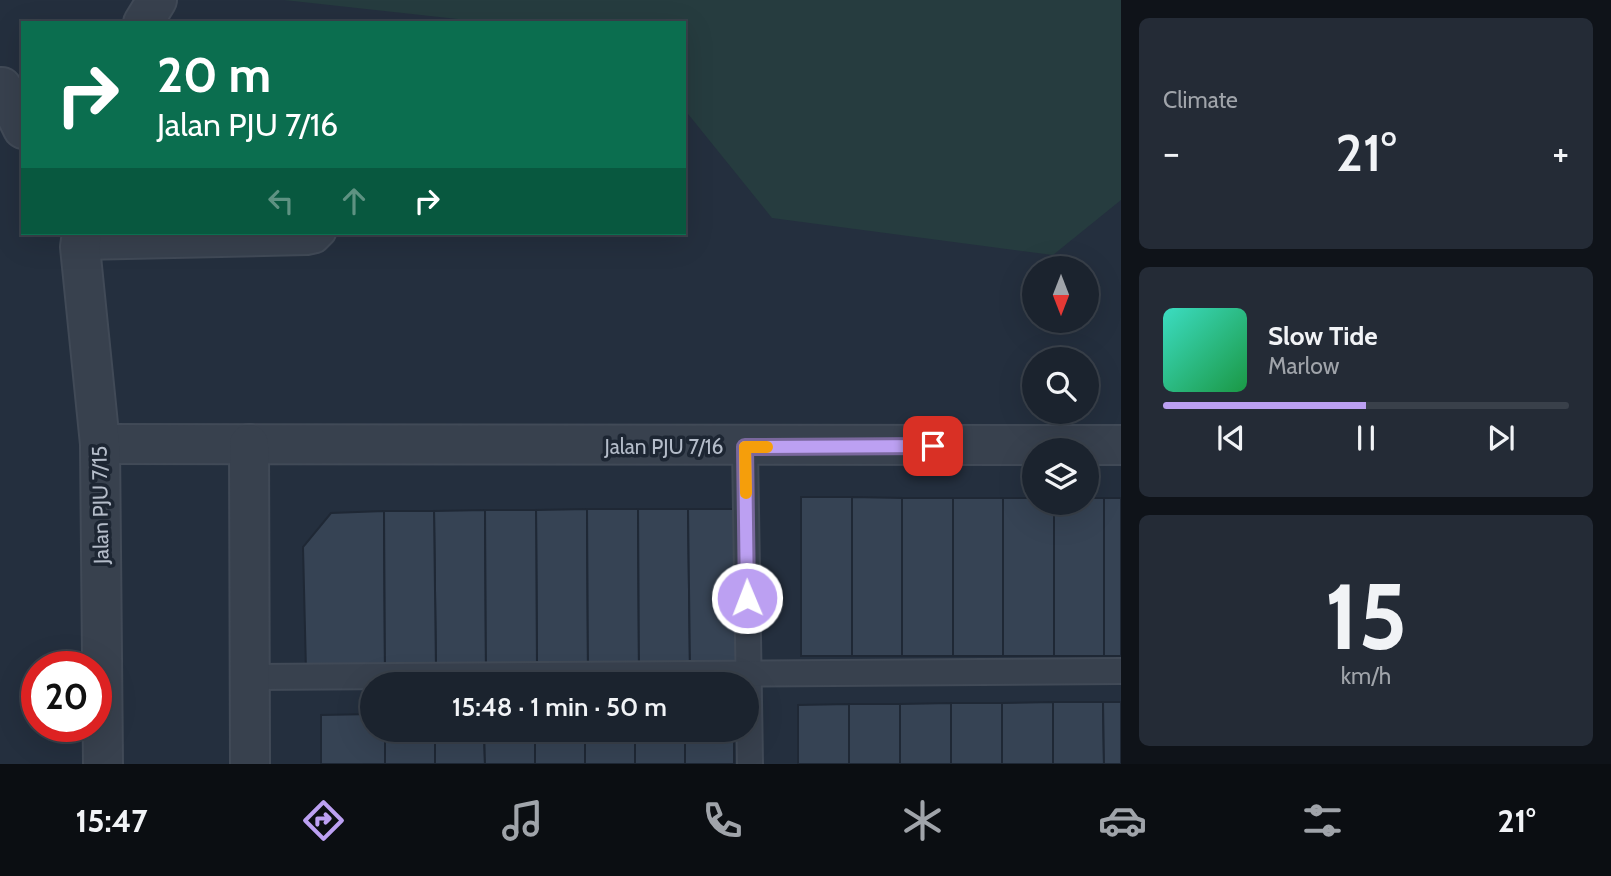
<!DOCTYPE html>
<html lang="en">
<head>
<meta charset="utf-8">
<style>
  :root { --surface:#1b232e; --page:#242b36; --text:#f1f3f6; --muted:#a0a4aa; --line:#39404a; --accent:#bca0f2 }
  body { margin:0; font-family:Cabin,sans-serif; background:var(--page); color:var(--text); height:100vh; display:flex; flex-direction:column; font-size:26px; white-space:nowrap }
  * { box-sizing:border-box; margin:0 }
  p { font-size:23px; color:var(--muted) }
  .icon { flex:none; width:38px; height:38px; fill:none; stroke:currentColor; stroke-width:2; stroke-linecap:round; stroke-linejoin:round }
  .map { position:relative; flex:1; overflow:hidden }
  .drawer { display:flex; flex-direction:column; gap:18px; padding:18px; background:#0f1319; width:490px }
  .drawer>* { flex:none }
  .guide { position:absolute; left:21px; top:21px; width:665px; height:214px; border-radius:0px; box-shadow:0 7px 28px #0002,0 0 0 2px var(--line); background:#0b6e4f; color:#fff; overflow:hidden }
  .needle { width:46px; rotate:180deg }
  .fabs { position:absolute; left:1022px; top:256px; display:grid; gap:14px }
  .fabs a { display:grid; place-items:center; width:77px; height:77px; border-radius:50%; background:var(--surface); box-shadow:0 7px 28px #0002,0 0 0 2px var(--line); font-size:35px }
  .speed { position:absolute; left:21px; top:651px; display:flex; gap:14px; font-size:35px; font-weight:700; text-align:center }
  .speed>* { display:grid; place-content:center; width:91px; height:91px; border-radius:50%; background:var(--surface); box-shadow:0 7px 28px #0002,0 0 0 2px var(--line); line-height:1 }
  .speed .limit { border:10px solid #d22; background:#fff; color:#111 }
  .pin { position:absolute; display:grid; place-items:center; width:60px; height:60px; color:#fff; margin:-30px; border-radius:14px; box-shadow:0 4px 10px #0006 }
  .me { position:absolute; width:77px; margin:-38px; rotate:359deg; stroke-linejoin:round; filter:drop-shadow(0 0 5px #0008) }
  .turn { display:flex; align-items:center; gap:24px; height:147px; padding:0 21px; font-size:32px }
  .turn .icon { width:91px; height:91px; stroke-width:2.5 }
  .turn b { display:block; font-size:49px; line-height:60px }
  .lanes { display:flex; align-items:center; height:66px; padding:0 21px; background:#0003; justify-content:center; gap:35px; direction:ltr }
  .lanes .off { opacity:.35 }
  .big { font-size:52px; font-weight:600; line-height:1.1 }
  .drawer .widget { flex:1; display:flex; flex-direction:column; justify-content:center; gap:10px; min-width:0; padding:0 24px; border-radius:10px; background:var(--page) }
  .drawer .dial { align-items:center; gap:0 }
  .dial b { font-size:91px; line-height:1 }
  .song { display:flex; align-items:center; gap:21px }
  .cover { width:84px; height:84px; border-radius:10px; background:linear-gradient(135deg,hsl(170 70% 55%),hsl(140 70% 35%)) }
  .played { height:7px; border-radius:4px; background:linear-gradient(90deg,var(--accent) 50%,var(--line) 50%) }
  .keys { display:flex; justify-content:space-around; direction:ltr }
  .heat { display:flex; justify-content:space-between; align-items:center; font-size:38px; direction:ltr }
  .trip { position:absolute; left:360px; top:672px; width:399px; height:70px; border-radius:35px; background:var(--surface); box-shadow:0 7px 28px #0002,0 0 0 2px var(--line); font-weight:600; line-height:70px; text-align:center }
  .menu { display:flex; height:112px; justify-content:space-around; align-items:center; background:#0b0e12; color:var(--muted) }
  .menu .icon { width:49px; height:49px }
  .menu .current { color:var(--accent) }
  .menu b { font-size:32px; color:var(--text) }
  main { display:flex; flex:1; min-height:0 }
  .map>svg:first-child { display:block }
</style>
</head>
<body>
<main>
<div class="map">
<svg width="1121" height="764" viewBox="0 0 1121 764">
  <rect width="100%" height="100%" fill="#242f3e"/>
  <polygon fill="#263c3f" points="284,0 1121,0 1121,200 1053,255 772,218 684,109 684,23 494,23"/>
  <g fill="#364354" stroke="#1f2835" stroke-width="2">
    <rect x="380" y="233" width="201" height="3"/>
    <rect x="801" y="497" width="51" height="159"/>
    <polygon points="852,497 902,498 902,656 852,656"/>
    <rect x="902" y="498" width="51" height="158"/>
    <rect x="953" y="498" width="50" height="158"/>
    <polygon points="1003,498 1034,498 1034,502 1054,502 1054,656 1003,656"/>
    <polygon points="1087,498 1104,498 1104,656 1054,656 1054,502 1087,502"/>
    <rect x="1104" y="498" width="17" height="158"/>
    <polygon points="587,509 588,669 537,669 536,510"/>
    <polygon points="587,509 638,509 639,669 588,669"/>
    <polygon points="638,509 688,509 690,668 639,669"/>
    <polygon points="688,509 739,509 740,668 690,668"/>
    <polygon points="485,510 486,669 436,670 434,511"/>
    <polygon points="485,510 536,510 537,669 486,669"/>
    <polygon points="384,511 385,670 306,671 303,547 331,513"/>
    <polygon points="384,511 434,511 436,670 385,670"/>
    <polygon points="1053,702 1103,702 1104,764 1053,764"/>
    <polygon points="1053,702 1053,764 1002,764 1002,703"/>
    <polygon points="1103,702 1121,702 1121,764 1104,764"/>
    <rect x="951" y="703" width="51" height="61"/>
    <polygon points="951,703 951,764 900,764 900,704"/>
    <rect x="849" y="704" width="51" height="60"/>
    <polygon points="849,704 849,764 798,764 798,705"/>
    <polygon points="373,714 373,730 385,730 385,764 321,764 321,715"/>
    <rect x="385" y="730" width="50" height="34"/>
    <polygon points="435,730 484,730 485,764 435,764"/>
    <polygon points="484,730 535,730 535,764 485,764"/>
    <rect x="535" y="730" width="50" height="34"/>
    <rect x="585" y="730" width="50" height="34"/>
    <rect x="635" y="730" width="50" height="34"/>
    <rect x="685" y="730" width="49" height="34"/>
  </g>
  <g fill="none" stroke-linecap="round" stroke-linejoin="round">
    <g stroke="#414a57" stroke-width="28">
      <g id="service">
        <polyline points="80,247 307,242 316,240 323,233"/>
        <polyline points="745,447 750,764"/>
        <polyline points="250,677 1121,671"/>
      </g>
    </g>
    <g stroke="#414a57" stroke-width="42">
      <g id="minor">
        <polyline points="100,444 1121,445"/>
        <polyline points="249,444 250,764"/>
      </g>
    </g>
    <g stroke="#414a57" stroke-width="42">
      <g id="tertiary">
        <polyline points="143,23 157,0"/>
        <polyline points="2,87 23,129"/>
        <polyline points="82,233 80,247 100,444 103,764"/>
      </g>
    </g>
    <use href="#service" stroke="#38414e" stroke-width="24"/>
    <use href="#minor" stroke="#38414e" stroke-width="38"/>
    <use href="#tertiary" stroke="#38414e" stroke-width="38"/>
  </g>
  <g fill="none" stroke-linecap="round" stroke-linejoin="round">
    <g stroke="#7a689d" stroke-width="18">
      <polyline id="route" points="747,598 745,447 933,446"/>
    </g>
    <use href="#route" stroke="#bca0f2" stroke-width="12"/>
    <polyline stroke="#f59e0b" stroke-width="12" points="746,493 745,447 767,447"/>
  </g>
  <g text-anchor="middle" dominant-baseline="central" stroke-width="7" stroke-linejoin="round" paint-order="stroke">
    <g font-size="21" fill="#b4bcc9" stroke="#1d2633">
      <text x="664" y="446">Jalan PJU 7/16</text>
      <text transform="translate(100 505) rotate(-91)">Jalan PJU 7/15</text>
    </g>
  </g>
</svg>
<div class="fabs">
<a><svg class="needle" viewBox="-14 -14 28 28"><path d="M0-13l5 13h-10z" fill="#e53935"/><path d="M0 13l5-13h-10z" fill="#a0a4aa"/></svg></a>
<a><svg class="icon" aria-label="search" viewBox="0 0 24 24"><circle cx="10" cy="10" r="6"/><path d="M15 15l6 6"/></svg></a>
<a><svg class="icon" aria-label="layers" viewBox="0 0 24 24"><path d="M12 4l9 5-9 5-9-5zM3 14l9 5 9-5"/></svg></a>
</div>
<div class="speed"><div class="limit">20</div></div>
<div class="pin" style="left:933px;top:446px;background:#d93025"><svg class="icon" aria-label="arrive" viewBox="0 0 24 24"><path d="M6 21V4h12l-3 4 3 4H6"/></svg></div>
<svg class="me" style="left:747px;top:598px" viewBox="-20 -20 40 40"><circle r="17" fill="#bca0f2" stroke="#fff" stroke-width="3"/><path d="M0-11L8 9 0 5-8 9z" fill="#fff"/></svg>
<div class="trip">15:48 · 1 min · 50 m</div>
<div class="guide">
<div class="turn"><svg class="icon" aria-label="right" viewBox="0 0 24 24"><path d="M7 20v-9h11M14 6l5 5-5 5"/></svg><div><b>20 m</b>Jalan PJU 7/16</div></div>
<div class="lanes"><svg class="icon off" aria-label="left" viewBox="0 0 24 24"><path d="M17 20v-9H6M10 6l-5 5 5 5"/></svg><svg class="icon off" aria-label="ahead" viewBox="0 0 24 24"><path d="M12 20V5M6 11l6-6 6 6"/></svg><svg class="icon" aria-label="right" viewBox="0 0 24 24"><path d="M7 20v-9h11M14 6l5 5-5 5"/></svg></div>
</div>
</div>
<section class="drawer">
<div class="widget"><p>Climate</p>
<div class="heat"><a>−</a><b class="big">21°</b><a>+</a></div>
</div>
<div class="widget">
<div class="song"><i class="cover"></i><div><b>Slow Tide</b><p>Marlow</p></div></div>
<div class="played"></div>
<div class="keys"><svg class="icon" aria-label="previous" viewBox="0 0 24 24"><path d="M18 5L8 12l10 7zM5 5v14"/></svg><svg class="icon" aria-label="pause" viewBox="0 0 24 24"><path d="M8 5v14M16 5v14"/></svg><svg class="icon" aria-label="next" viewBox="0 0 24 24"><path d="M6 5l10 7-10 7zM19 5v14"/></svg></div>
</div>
<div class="widget dial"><b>15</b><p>km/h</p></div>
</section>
</main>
<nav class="menu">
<b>15:47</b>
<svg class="icon current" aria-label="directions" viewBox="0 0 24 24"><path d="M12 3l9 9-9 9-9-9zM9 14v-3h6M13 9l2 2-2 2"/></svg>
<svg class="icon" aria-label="music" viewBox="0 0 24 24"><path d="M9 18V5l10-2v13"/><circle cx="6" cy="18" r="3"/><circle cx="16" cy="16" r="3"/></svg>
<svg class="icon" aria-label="phone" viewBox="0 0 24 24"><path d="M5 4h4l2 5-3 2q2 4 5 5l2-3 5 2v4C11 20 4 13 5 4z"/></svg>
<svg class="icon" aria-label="climate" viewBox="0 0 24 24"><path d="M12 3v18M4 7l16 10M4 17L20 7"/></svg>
<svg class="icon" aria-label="car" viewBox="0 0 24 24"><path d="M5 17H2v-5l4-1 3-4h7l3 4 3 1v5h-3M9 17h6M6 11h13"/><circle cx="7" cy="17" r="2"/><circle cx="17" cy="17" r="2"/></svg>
<svg class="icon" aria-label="filters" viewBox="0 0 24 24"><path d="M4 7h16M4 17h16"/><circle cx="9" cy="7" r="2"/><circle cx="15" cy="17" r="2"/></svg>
<b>21°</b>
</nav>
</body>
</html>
